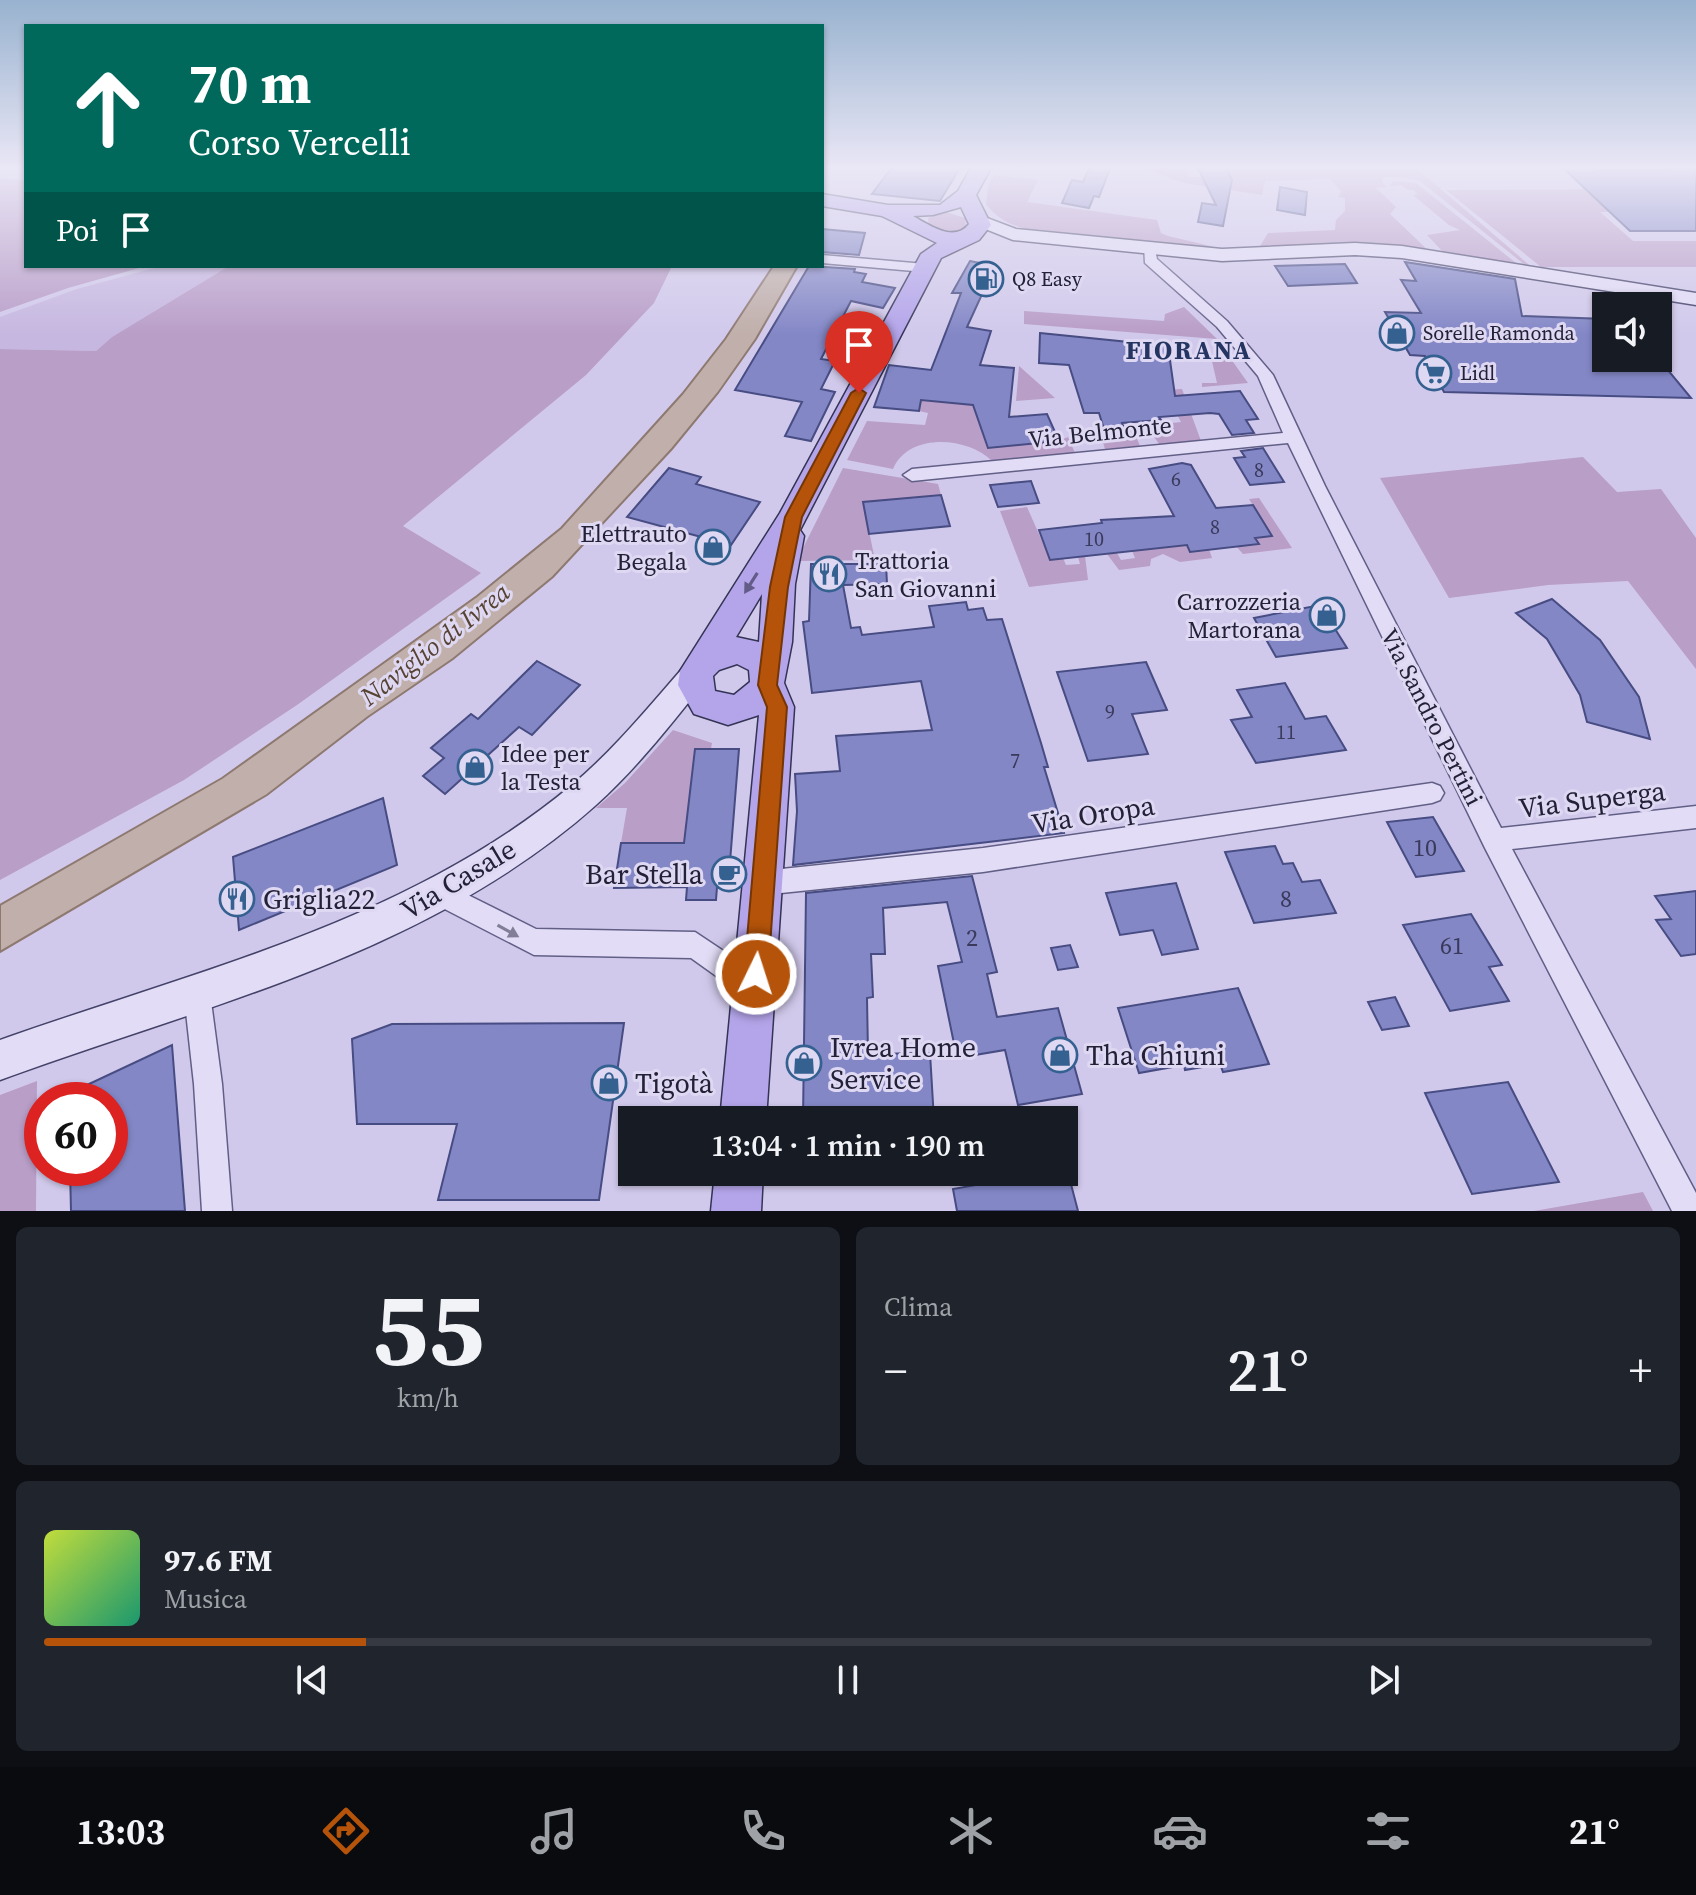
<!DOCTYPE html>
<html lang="it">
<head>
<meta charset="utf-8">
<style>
  :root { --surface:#171b24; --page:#20242c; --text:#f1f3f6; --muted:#9ea1a6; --line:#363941; --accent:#b45309 }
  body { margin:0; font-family:"Source Serif 4",serif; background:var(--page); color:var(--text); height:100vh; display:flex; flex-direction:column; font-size:30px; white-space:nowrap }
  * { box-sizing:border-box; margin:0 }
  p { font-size:26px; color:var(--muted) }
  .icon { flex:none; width:44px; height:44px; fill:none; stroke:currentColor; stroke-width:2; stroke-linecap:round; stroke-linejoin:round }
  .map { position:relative; height:1211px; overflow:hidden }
  .drawer { display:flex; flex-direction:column; gap:16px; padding:16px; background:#0d0f14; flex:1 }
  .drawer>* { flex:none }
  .top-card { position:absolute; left:24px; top:24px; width:800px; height:244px; border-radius:0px; box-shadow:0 2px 6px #0004; background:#00695c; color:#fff; overflow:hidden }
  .controls { position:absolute; left:1592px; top:292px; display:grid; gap:16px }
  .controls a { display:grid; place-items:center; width:80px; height:80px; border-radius:0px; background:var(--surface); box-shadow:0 2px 6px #0004; font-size:40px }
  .speed { position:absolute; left:24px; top:1082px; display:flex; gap:16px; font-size:40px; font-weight:700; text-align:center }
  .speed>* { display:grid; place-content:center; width:104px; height:104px; border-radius:50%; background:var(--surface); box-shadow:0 2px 6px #0004; line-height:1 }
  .speed .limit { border:12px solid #d22; background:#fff; color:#111 }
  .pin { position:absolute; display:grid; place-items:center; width:68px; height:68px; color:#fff; margin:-82px -34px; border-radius:50% 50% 50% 0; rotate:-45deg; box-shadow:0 0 8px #0007 }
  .pin .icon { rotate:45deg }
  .me { position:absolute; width:88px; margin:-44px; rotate:4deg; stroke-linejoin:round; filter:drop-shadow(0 0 6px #0008) }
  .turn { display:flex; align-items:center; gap:28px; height:168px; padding:0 32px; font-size:36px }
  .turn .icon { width:104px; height:104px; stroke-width:2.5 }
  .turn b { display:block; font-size:56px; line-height:68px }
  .then { display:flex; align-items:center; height:76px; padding:0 32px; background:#0003; gap:16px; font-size:30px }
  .big { font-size:60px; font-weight:600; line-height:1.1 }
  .drawer .tile { flex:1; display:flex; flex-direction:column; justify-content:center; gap:12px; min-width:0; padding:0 28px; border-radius:12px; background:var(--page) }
  .drawer .dial { align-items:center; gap:0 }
  .dial b { font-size:104px; line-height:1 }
  .song { display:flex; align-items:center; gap:24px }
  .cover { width:96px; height:96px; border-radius:12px; background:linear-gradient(135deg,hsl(70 70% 55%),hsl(160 70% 35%)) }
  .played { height:8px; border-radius:4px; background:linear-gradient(90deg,var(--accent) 20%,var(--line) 20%) }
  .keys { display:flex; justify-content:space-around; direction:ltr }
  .heat { display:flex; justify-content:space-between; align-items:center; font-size:44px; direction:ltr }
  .drawer .tiles { flex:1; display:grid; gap:16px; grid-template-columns:1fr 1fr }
  .tile:last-child { grid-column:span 2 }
  .trip { position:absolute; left:618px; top:1106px; width:460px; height:80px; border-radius:0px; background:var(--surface); box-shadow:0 2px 6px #0004; font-weight:600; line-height:80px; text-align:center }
  .dock { display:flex; height:128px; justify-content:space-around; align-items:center; background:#090b0e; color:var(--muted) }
  .dock .icon { width:56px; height:56px }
  .dock .active { color:var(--accent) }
  .dock b { font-size:36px; color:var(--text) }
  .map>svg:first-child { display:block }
</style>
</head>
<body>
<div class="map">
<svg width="1696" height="1211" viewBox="0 0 1696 1211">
  <rect width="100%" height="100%" fill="#d1c9eb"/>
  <polygon fill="#c6b7e0" points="162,266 229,266 112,337 96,351 0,349 0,317 77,289"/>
  <g fill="#b99ec8">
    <polygon points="1137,166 1186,167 1190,177 1216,177 1226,169 1225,166 1414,166 1534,269 1530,269 1420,181 1403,177 1384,177 1382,181 1386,187 1376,188 1396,207 1390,214 1431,253 1259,248 1268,233 1335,230 1336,220 1345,211 1345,198 1338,197 1341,191 1330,179 1265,181 1262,195 1184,183"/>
    <polygon points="1592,166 1621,166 1637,180 1663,211 1600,212 1633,241 1696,241 1696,267 1541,267 1446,190 1606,189 1602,175"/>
    <path d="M994,175L1038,180L1027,202L1157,220L1161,233L1168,236L1240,253L1040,233C1018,227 1000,223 986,204L988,186Z"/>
    <polygon points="0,179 26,180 26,266 146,266 68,288 0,312"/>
    <polygon points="1393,181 1416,183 1521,267 1445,254 1427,235 1460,230 1449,225 1413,195 1418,194 1413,190 1408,190 1401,185 1390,186"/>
    <polygon points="946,212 965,218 966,227 948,233 929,227 928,218"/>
    <polygon points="229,266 672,266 654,303 586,375 403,526 481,573 297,705 184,780 0,880 0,349 96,351 112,337"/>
    <polygon points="1184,307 1217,339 1024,324 1024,311 1164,321 1165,314"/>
    <polygon points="1211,357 1231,359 1248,383 1202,387 1202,383 1217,383"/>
    <polygon points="1019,366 1055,398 1016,401"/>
    <polygon points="1182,389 1201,441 1160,445 1146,426 1181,422 1169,399 1140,391"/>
    <path d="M921,400L973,405L988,448L1059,441L1068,437L1075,453L992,461C968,437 909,432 893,469L847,460L867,421L925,425L928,413L919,411Z"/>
    <polygon points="1132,427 1140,446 1105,449 1101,436 1106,435 1104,429"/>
    <polygon points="1583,457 1617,492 1661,489 1696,538 1696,669 1628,581 1548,585 1449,598 1380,478"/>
    <polygon points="843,468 938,484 941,495 863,502 875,560 800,561 799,556"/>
    <polygon points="1259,498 1292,548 1243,554 1235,545 1240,540 1244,546 1258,545 1255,538 1271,536 1249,499"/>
    <polygon points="1027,507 1050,559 1063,558 1066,565 1080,564 1078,557 1085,556 1088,580 1029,587 1000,511"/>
    <polygon points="1187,545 1191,552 1209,549 1212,558 1180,562 1163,554 1151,559 1150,566 1119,570 1107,554 1117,553 1121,560 1135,558 1132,551"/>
    <polygon points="673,730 712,743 711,749 695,749 684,843 621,843 627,808 596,808 625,783"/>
    <polygon points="37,1081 36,1211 0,1211 0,1095"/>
    <polygon points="1643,1192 1653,1211 1534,1211"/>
  </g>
  <polygon fill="#c0afaa" stroke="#8e7971" stroke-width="2" points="773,266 798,266 756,339 718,393 672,449 553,577 453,659 368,717 267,795 0,952 0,905 222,778 477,596 561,528 682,394 725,339"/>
  <g fill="#8387c6" stroke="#474c83" stroke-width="2">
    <polygon points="893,166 961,166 940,201 872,194"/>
    <polygon points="1090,166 1111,166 1099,197 1094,196 1089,208 1062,203 1072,180 1083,182"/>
    <polygon points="1197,166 1225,166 1232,180 1223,226 1198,222 1202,203 1216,205"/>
    <polygon points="1561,166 1592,166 1596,170 1696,169 1696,231 1630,231"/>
    <polygon points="1280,187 1307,192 1305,215 1277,210"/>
    <polygon points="822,229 865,233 859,255 822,252"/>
    <polygon points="970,261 995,266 967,327 991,331 980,365 1014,368 1009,417 1047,414 1059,441 988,448 973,405 921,400 919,411 874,407 889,365 931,370 961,293 952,293"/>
    <polygon points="1405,262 1515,279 1522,316 1606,319 1606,358 1658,358 1691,398 1444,392 1425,356 1410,355 1385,312 1421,313 1401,280 1416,281"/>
    <polygon points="1345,264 1357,283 1288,286 1275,266"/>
    <polygon points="809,266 855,269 854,272 866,274 862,282 895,288 883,308 851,301 821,359 835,361 821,389 835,392 811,441 785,436 802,402 735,390"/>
    <polygon points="1040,333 1168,346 1175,396 1240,391 1258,419 1246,420 1254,433 1232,435 1219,414 1210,413 1159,417 1161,420 1122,423 1124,428 1104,429 1099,413 1084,413 1069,365 1039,363"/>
    <polygon points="1263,448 1284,482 1250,485 1234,458 1245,457 1241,451"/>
    <polygon points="1182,463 1191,465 1216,508 1253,505 1272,536 1255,538 1259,544 1190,552 1187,545 1050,560 1039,530 1102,523 1101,520 1174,516 1149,469"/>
    <polygon points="669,468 701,477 696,484 760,502 731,545 627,517"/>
    <polygon points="1031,481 1039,503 998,507 990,485"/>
    <polygon points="941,495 950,526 869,534 863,502"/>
    <polygon points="811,564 886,564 887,584 843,585 851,628 860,627 862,635 934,627 929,606 966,602 968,610 983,608 987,620 1002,619 1041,743 1048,767 1044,767 1064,833 793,865 797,811 795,774 840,771 836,736 932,730 921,681 812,693 803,622 809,621"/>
    <polygon points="1552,599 1600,640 1639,697 1650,739 1587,722 1580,695 1547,639 1516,613"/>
    <polygon points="1320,605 1347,648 1276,657 1254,618"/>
    <polygon points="537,661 580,685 532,735 519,727 445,794 423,776 444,758 431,748 471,714 478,719"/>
    <polygon points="1146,662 1167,710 1132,714 1148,754 1088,761 1057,672"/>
    <polygon points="1285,683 1305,719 1326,716 1346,750 1256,763 1231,720 1252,717 1237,690"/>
    <polygon points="695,749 739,749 728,887 717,887 716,900 686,900 687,887 614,888 621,843 684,843"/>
    <polygon points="383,798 397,865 239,930 233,857"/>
    <polygon points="1433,817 1464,871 1416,877 1387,822"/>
    <polygon points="1275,846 1283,864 1293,863 1302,882 1320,880 1336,913 1254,923 1225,852"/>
    <polygon points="972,876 997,972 987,974 997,1017 1058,1008 1082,1094 1018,1105 1005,1050 957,1058 938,966 962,962 947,902 883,908 885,954 871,954 873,997 867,998 868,1054 930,1053 934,1120 803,1120 806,893"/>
    <polygon points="1176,883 1198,949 1162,955 1153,930 1120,935 1106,893"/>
    <polygon points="1696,891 1696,954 1681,956 1656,920 1671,919 1655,896"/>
    <polygon points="1471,914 1502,965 1489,967 1509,1001 1450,1011 1403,925"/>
    <polygon points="1070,945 1078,967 1058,970 1051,948"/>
    <polygon points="1238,988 1269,1064 1223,1072 1220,1064 1185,1070 1184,1065 1139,1073 1118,1008"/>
    <polygon points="1395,997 1409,1026 1382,1030 1368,1002"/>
    <polygon points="624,1023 599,1200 438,1200 457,1124 357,1124 352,1039 392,1024"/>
    <polygon points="172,1045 185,1211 71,1211 70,1168 110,1168 110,1100 55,1100"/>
    <polygon points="1508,1082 1559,1182 1472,1194 1425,1093"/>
    <polygon points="1067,1169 1078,1211 957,1211 953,1189"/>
  </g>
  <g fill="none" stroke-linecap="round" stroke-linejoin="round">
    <g stroke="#615f86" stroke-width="3">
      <g id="minor">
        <polygon points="1144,245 1154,245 1157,259 1227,321 1273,375 1325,486 1501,828 1696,806 1696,828 1512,849 1696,1193 1696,1211 1672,1211 1485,848 1288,443 912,481 903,475 912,469 1283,433 1258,376 1217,327 1145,263"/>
        <polygon points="822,255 925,264 932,268 925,272 822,263"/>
        <polygon points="1432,783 1440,786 1444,793 1440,800 1432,803 983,872 762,895 753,891 750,883 753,875 762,871 983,848"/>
        <polygon points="440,881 536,929 695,932 737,960 763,998 759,1008 749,1012 739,1008 719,978 691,958 534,955 431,902 427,893 431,884"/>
        <polygon points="197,981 207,984 210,994 222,1084 232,1211 202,1211 194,1084 184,994 187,984"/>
      </g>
    </g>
    <g stroke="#434268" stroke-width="3">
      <g id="secondary">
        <polygon points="979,215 1016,229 1222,249 1355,243 1402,246 1696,293 1696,305 1402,258 1355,255 1222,261 1013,240 973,224 970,220 973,216"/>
        <path d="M698,658L708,662L713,670L708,678C673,722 638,767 596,805C429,954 205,1005 0,1080V1040C197,970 408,922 572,785C615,749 651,704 688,662Z"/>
      </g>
    </g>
    <g stroke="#333354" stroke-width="3">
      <g id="primary">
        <path d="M972,166H992L976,195L991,225L979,240L941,258L800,530L804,536L795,584L792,642L784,683L794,707L766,1120H720L759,715L728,725L694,714L678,685L680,671L780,513L921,254L937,243L882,216L822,206V194L888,205H940L958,191ZM961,207L969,224C954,243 929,225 913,216L933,215ZM762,594L759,642L736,637ZM737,664L749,670L750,682L734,695L715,691L713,676L719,670Z"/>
        <polygon points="715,1172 763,1172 761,1211 711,1211"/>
      </g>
    </g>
    <use href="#minor" fill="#e2dcf6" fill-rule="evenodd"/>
    <use href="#secondary" fill="#e2dcf6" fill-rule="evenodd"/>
    <use href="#primary" fill="#b4a5ea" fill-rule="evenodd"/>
  </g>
  <defs><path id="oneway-solid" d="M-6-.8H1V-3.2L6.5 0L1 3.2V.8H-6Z" transform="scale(2)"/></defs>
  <use fill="#645c88" href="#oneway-solid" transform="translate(751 583) rotate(122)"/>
  <use fill="#827e97" href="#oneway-solid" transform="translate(508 931) rotate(29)"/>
  <linearGradient id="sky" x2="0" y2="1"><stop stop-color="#98b2cf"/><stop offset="0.5" stop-color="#eae7f6"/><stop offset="1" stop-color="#eae7f6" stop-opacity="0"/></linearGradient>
  <rect width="1696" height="335" fill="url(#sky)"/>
  <polygon fill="#b45309" stroke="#753606" stroke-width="2" points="859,388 866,393 802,517 788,587 777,685 787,707 768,974 764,983 756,986 747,983 744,974 767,707 758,685 770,587 785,517 851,393"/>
  <defs>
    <g id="fuel-ring" transform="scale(1.8)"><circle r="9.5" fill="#dfd8f3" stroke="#356190" stroke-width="1.5"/><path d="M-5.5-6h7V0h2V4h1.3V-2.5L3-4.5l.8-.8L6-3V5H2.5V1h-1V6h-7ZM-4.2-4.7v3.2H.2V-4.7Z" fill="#356190"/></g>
    <g id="shop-ring" transform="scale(1.8)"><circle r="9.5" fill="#dfd8f3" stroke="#356190" stroke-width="1.5"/><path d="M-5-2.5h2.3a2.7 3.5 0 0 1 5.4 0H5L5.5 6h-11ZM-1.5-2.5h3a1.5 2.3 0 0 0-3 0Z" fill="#356190"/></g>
    <g id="supermarket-ring" transform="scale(1.8)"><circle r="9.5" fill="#dfd8f3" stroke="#356190" stroke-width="1.5"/><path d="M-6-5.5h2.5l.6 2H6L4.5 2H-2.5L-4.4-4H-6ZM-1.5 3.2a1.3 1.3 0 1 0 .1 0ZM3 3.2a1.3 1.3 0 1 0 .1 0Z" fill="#356190"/></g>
    <g id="restaurant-ring" transform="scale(1.8)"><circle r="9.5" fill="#dfd8f3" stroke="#356190" stroke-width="1.5"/><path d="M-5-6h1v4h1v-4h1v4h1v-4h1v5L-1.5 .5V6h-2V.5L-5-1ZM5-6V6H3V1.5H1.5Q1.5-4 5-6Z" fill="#356190"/></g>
    <g id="cafe-ring" transform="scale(1.8)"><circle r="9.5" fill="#dfd8f3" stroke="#356190" stroke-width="1.5"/><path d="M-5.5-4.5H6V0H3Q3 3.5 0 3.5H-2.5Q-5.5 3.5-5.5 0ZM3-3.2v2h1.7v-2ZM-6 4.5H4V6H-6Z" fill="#356190"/></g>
  </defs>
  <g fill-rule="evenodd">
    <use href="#fuel-ring" x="986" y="279"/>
    <use href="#shop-ring" x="1397" y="333"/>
    <use href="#supermarket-ring" x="1434" y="373"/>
    <use href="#shop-ring" x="713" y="547"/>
    <use href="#restaurant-ring" x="829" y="574"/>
    <use href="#shop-ring" x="1327" y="615"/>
    <use href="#shop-ring" x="475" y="767"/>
    <use href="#cafe-ring" x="729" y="874"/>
    <use href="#restaurant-ring" x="237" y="899"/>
    <use href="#shop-ring" x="1060" y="1055"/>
    <use href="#shop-ring" x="804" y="1063"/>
    <use href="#shop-ring" x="609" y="1083"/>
  </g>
  <g text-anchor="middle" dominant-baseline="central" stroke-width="6" stroke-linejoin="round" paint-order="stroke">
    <g font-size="20" fill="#222138" stroke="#dfd8f3" text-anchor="start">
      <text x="1012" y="279">Q8 Easy</text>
      <text x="1423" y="333">Sorelle Ramonda</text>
      <text x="1460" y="373">Lidl</text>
    </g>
    <g font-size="20" fill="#3a3a5c">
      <text x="1259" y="470">8</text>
      <text x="1176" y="479">6</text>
      <text x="1215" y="527">8</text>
      <text x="1094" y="539">10</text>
      <text x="1110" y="712">9</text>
      <text x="1286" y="732">11</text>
      <text x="1015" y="761">7</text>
    </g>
    <g font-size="24" fill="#222138" stroke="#dfd8f3">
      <text transform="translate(1100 432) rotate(-6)">Via Belmonte</text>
      <text transform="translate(1432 717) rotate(63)">Via Sandro Pertini</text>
    </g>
    <g font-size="24" fill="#222138" stroke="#dfd8f3" text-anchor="end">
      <text x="687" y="533">Elettrauto<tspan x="687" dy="28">Begala</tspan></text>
      <text x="855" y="560" text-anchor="start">Trattoria<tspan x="855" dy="28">San Giovanni</tspan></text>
      <text x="1301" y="601">Carrozzeria<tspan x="1301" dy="28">Martorana</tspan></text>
      <text x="501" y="753" text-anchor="start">Idee per<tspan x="501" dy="28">la Testa</tspan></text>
    </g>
    <g font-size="24" fill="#3a3a5c">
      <text x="1425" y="847">10</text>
      <text x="1286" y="898">8</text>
      <text x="972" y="937">2</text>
      <text x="1452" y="945">61</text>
    </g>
    <g font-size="26" font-weight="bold" letter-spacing="2" fill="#253561" stroke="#dfd8f3">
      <text x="1189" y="350">FIORANA</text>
    </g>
    <g font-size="26" font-style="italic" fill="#564332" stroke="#dfd8f3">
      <text transform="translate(435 644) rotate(-38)">Naviglio di Ivrea</text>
    </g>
    <g font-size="28" fill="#222138" stroke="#dfd8f3">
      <text transform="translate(1592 799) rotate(-7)">Via Superga</text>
      <text transform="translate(1093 814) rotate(-9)">Via Oropa</text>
      <text transform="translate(458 879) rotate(-31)">Via Casale</text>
    </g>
    <g font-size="28" fill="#222138" stroke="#dfd8f3" text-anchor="start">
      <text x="703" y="874" text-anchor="end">Bar Stella</text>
      <text x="263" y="899">Griglia22</text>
      <text x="830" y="1047">Ivrea Home<tspan x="830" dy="32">Service</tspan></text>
      <text x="1086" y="1055">Tha Chiuni</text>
      <text x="635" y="1083">Tigotà</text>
    </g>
  </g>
</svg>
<div class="controls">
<a><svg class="icon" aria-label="sound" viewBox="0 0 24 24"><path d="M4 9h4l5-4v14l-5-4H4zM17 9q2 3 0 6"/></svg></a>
</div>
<div class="speed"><div class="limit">60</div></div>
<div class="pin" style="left:859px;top:393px;background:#d93025"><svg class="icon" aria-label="arrive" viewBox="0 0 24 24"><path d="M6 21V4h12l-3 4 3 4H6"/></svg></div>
<svg class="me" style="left:756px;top:974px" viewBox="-20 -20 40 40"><circle r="17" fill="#b45309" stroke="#fff" stroke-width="3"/><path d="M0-11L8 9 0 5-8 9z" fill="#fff"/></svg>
<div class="trip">13:04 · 1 min · 190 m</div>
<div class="top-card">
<div class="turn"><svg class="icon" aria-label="ahead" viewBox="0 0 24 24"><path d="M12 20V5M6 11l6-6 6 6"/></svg><div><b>70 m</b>Corso Vercelli</div></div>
<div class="then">Poi<svg class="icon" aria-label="arrive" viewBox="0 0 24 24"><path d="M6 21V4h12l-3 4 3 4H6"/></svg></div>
</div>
</div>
<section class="drawer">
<div class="tiles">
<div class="tile dial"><b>55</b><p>km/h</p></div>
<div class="tile"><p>Clima</p>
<div class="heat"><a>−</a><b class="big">21°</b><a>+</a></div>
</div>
<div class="tile">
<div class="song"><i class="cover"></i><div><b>97.6 FM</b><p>Musica</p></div></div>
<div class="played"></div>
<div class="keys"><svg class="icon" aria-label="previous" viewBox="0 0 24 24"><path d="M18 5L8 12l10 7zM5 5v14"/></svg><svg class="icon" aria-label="pause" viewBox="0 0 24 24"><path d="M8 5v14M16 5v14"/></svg><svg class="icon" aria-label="next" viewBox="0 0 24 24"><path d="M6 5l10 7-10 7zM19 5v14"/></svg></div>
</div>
</div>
</section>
<nav class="dock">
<b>13:03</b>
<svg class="icon active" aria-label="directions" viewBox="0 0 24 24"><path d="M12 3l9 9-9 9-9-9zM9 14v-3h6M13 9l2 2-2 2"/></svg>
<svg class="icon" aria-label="music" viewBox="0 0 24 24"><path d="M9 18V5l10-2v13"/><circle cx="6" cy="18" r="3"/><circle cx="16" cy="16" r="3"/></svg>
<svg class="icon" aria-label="phone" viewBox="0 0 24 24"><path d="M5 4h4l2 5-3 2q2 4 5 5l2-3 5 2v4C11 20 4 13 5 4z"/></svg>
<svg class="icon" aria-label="climate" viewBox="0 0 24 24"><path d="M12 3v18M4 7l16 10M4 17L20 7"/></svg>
<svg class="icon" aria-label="car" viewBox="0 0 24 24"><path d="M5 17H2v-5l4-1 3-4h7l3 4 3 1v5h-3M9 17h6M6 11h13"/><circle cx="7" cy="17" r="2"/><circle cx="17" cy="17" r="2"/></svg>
<svg class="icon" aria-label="filters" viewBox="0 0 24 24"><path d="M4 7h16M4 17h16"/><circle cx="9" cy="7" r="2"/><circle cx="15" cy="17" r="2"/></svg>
<b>21°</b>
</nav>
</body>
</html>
